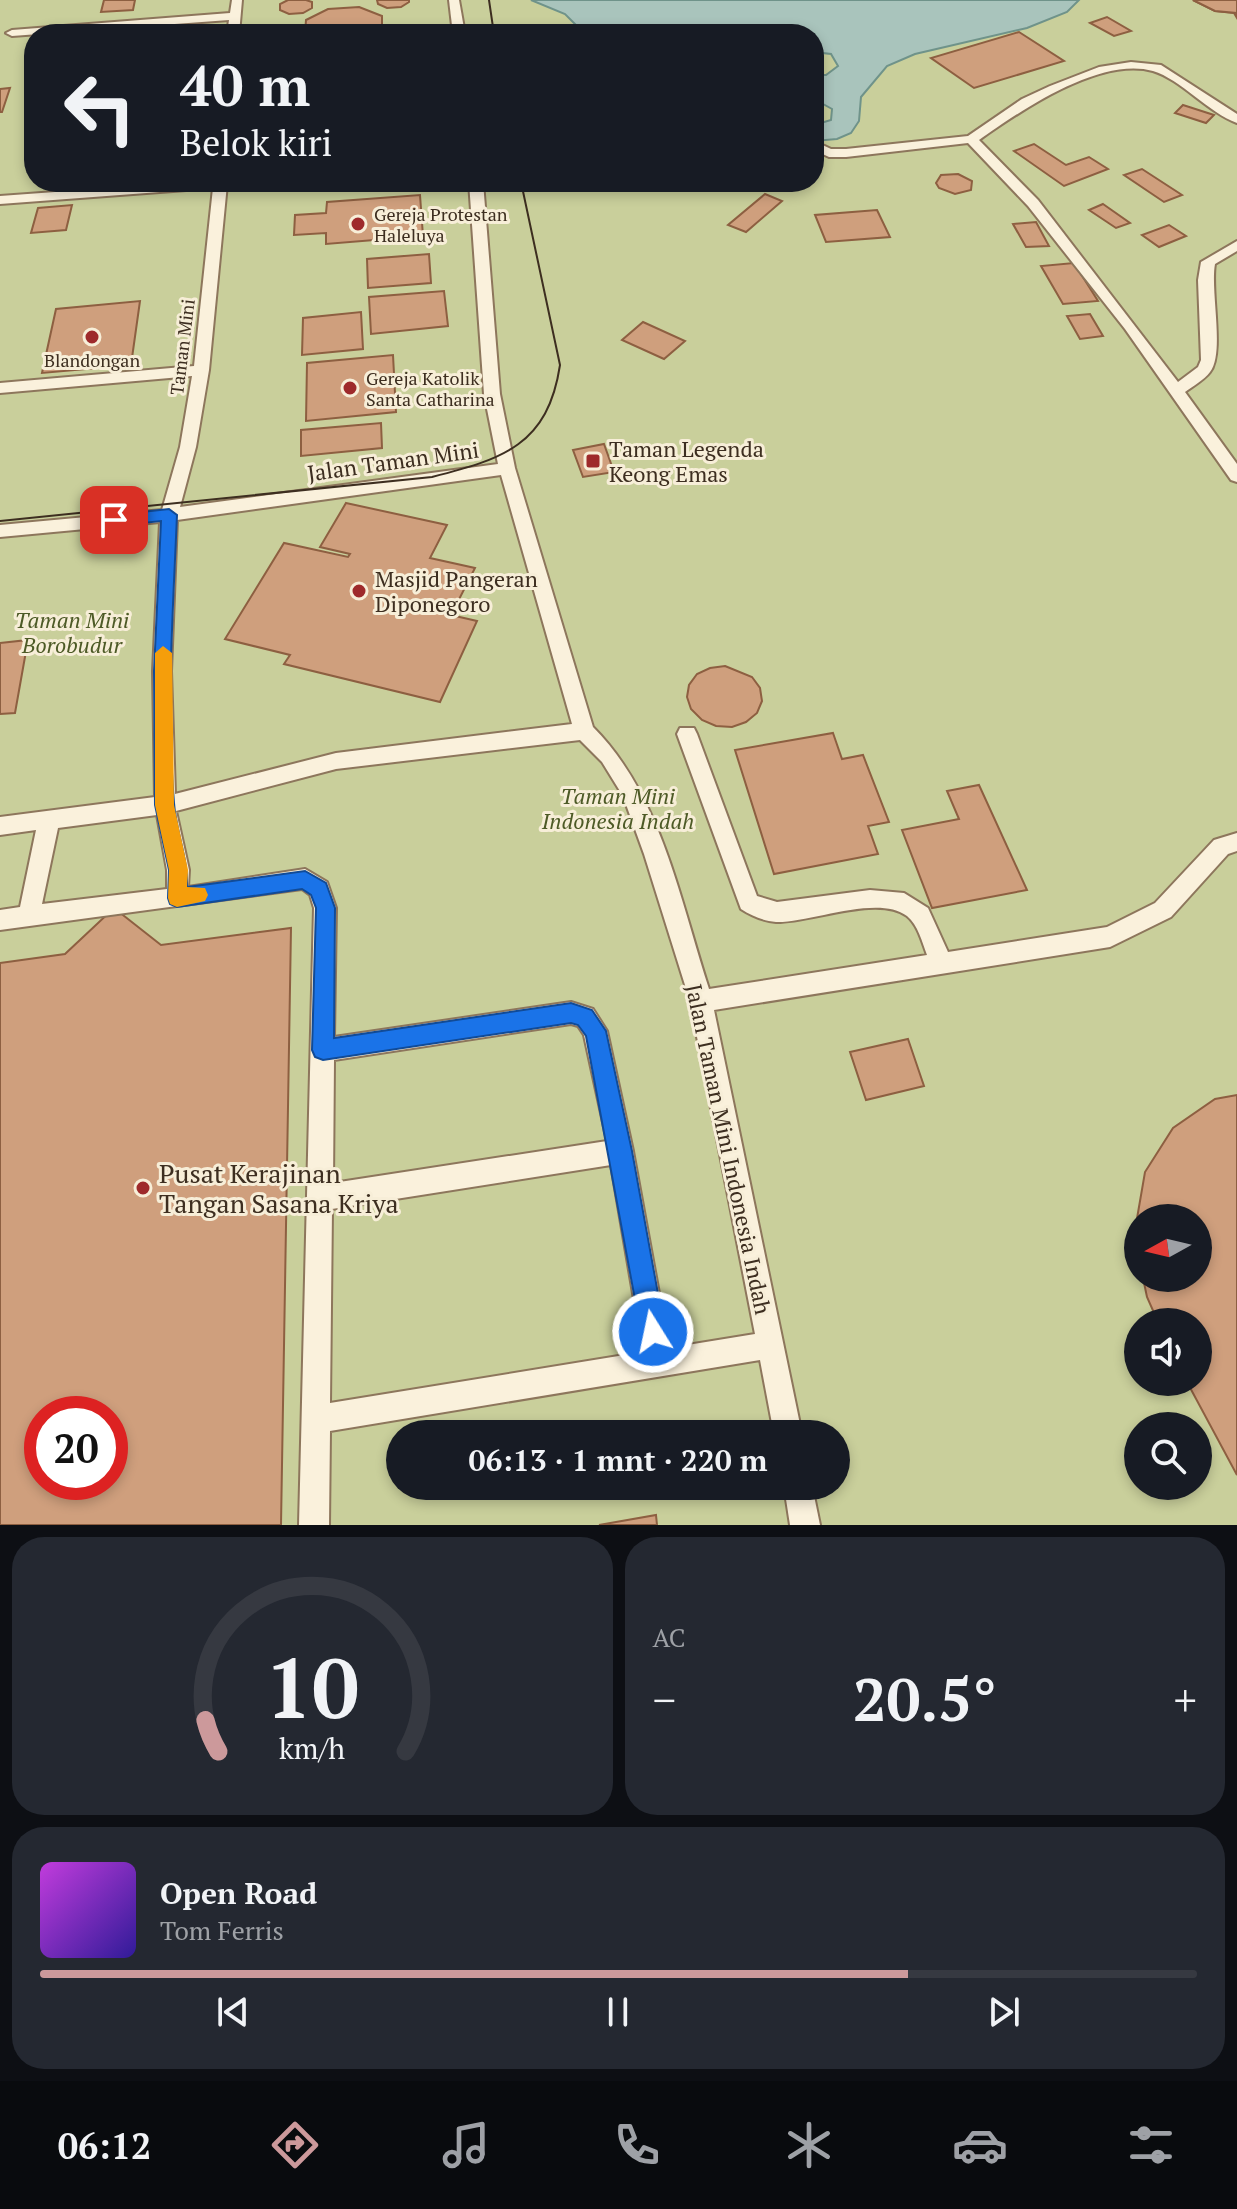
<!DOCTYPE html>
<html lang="id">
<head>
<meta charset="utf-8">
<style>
  :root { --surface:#171b24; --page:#242831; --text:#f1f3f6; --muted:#9ea1a6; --line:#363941; --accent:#cc999b }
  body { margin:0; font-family:"PT Serif",serif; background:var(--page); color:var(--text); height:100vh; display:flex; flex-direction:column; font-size:30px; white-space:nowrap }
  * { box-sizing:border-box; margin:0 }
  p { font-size:26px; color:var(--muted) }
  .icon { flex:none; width:44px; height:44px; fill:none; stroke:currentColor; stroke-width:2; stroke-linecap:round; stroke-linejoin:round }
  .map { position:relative; height:1525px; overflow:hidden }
  .sheet { display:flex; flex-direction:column; gap:12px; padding:12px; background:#0d0f14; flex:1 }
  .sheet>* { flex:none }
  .top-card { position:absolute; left:24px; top:24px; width:800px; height:168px; border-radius:32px; box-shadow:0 4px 12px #0003; background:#171b24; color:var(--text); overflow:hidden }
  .needle { width:52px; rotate:262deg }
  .fabs { position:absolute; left:1124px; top:1204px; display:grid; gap:16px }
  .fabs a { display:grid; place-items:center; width:88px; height:88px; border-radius:50%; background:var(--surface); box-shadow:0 4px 12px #0003; font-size:40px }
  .speed { position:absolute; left:24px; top:1396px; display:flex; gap:16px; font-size:40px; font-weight:700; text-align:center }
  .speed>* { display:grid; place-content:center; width:104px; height:104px; border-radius:50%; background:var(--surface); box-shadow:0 4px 12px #0003; line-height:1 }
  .speed .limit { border:12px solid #d22; background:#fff; color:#111 }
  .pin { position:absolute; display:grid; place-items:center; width:68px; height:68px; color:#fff; margin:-34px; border-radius:16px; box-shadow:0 4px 12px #0006 }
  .me { position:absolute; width:88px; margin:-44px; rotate:350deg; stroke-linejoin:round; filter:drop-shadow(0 0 6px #0008) }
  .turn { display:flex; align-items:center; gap:28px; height:168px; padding:0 24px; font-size:36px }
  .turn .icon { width:104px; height:104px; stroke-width:2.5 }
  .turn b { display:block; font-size:56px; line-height:68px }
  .big { font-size:60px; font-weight:700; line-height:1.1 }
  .sheet .card { flex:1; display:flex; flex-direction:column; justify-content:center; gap:12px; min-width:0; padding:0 28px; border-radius:32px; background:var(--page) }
  .sheet .dial { align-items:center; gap:0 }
  .dial svg { height:208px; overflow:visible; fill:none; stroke:var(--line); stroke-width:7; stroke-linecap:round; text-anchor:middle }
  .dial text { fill:var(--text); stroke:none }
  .song { display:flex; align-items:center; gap:24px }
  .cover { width:96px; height:96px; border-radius:12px; background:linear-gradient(135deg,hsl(290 70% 55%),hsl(250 70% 35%)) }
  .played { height:8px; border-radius:4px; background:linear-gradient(90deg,var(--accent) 75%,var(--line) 75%) }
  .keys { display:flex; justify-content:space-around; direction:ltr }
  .heat { display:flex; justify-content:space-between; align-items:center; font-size:44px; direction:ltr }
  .sheet .tiles { flex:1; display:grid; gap:12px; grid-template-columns:1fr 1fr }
  .card:last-child { grid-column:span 2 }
  .trip { position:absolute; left:386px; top:1420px; width:464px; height:80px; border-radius:40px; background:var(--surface); box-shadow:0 4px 12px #0003; font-weight:700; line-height:80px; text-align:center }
  .tab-bar { display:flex; height:128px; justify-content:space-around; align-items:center; background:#090b0e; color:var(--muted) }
  .tab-bar .icon { width:56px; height:56px }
  .tab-bar .on { color:var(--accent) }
  .tab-bar b { font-size:36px; color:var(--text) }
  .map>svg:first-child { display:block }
</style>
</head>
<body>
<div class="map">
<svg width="1237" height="1525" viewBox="0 0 1237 1525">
  <rect width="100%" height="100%" fill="#f0e4c8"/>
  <path fill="#c9cf9b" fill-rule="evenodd" d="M0,0H1237V1525H0ZM34,34H814V182H34ZM1138,1218H1198V1278H1138ZM1138,1322H1198V1382H1138ZM42,1414H110V1482H42ZM1138,1426H1198V1486H1138ZM400,1434H836V1486H400Z"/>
  <polygon fill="#a9c4bc" stroke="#6f938a" stroke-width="2" points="531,0 1079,0 1067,12 1027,28 915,54 887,66 861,97 859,121 851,133 837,139 814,141 814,125 831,120 832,109 814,99 814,75 826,75 838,66 831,54 814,52 814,34 593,34 583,32 565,14"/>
  <g fill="#cf9f7d" stroke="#8d5f41" stroke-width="2" fill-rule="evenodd">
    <polygon points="104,0 135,0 133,10 101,12"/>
    <polygon points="288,0 306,0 312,2 312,8 303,13 289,14 280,10 280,4"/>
    <polygon points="377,0 409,0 409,2 401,7 387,8 378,4"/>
    <polygon points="1193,0 1237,0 1237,18 1234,13 1215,11"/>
    <polygon points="1193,0 1237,0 1237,13 1215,11"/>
    <polygon points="359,7 382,16 382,30 376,34 305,34 306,20 328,9"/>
    <polygon points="1107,17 1131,31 1114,36 1090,23"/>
    <polygon points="1019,32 1064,61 974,88 931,58"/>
    <polygon points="10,88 2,112 0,112 0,89"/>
    <polygon points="1183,105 1214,115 1206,123 1175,113"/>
    <polygon points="1034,144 1066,165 1089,157 1108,169 1064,186 1014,151"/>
    <polygon points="1142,169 1182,195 1164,202 1124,175"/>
    <polygon points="958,174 972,181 971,190 955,194 939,188 936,183 941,175"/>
    <polygon points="765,194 782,201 746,232 728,225"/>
    <polygon points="420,195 423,236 326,244 326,233 294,235 295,215 326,213 327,202"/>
    <polygon points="1103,204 1130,223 1116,228 1089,210"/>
    <polygon points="72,205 66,230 31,233 38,208"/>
    <polygon points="877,210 890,237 826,242 815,215"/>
    <polygon points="1036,222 1049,246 1026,247 1013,224"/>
    <polygon points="1169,225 1186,236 1159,247 1142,235"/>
    <polygon points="429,254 431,283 368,288 367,259"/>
    <polygon points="1074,263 1098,301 1063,304 1041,266"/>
    <polygon points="444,291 448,326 371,334 369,297"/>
    <polygon points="140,301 131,365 42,373 56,309"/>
    <polygon points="361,312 363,349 302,355 303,318"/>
    <polygon points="1090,314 1103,336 1080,339 1067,316"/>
    <polygon points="643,322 685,341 664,359 622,340"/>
    <polygon points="393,355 396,412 306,421 307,363"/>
    <polygon points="381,423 382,448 301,456 301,430"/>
    <polygon points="604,444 614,472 583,477 573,450"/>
    <polygon points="346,503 447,525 430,558 475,568 451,615 477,621 440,702 284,664 290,655 225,639 284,543 348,557 350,554 320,547"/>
    <polygon points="28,640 15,713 0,714 0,643"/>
    <polygon points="725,666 752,677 760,688 762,701 757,713 746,722 732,727 716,726 702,720 691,709 687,697 689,685 697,674 710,668"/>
    <polygon points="833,733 842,759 863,755 889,822 868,826 878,854 774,874 735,750"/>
    <polygon points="979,785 1027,890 932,908 902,830 959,819 947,791"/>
    <path d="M114,908L161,945L291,928L281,1525H0V963L65,954ZM42,1414H110V1482H42Z"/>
    <polygon points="908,1039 924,1086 866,1100 850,1052"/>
    <polygon points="1237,1095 1237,1475 1187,1382 1198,1382 1198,1322 1158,1322 1147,1297 1143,1278 1198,1278 1198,1218 1138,1218 1138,1245 1135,1230 1145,1172 1173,1128 1215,1099"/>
    <polygon points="656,1515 657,1525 599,1525"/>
  </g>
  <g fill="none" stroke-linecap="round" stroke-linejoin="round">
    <g stroke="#8d765c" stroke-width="4">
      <g id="service">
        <polygon points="232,0 242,0 239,34 227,34 229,20 12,36 6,33 12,30 230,13"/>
        <polygon points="449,0 459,0 465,34 453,34"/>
        <path d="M1131,62L1161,65L1237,114V123C1209,113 1180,79 1153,71C1100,56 1020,111 979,140L1038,200L1178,382L1198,367L1201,360L1198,280L1201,262L1237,241V251L1215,264C1210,291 1225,353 1210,372C1204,380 1193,386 1185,392L1237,464V482L1231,480L1125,329L1028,206L968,143L846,157H829L814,150V141L831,149H846L968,136L1022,99L1050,86L1099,67Z"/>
        <path d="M193,182L227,184L209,370L196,447L180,507L498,464L484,394L469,182H483L500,394L515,468L593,727C661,795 680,900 709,989L927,955C922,942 918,925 907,916C878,894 810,923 776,922C763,921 752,916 741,909L677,734L680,728H694L697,734L757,896L777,902L870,890L904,893L928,908L948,952L1107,927L1155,903L1214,840L1237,833V851L1228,854L1171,917L1110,947L714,1010L802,1434H774L760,1360L330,1431L329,1525H299L314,908L310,895L302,889L0,930V910L20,907L36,830L0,835V817L155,797L153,671L160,522L0,537V525L162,510L180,447L192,376L0,393V383L194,366L213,188L0,204V196ZM501,475L572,724L336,753L175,794L171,671L177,520ZM580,740L602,762L623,796L644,854L690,1001L755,1334L669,1348L633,1151L607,1031L593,1009L571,1002L334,1037L336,908L327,882L305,869L188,887L189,870L176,811L336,769ZM157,815L167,870V889L42,904L58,828ZM571,1024L578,1026L584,1035L607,1141L333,1183L334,1060ZM611,1165L643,1352L330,1403L332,1209Z"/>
        <polygon points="784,1486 812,1486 820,1525 790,1525"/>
      </g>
    </g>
    <use href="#service" fill="#faf1dc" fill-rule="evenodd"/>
    <g stroke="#3d2e20" stroke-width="2">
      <polyline points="489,0 494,34"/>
      <path d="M0,521L432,477C503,459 548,445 560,365L521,182"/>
    </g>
  </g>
  <path fill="#1a73e8" stroke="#114b97" stroke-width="2" d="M169,509L177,515C173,611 166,708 174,803C176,832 188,858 187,887L305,871L326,883L335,908L334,1038L571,1003L592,1010L606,1031L632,1151L665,1332L661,1341L653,1345L644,1341L641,1332L586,1036L578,1025L571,1023L323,1060L315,1057L312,1050L316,908L311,895L302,889L177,907L170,904L168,898L169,870L155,805L154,671L161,521L114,526L107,520L114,515Z"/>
  <polygon fill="#f59e0b" points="163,646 172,653 174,805 188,870 187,887 205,888 208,895 205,901 177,907 170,904 168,898 169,870 155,805 155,653"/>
  <g fill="#9e2a2b" stroke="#f7eed8" stroke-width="3">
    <circle cx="358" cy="224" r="8"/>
    <circle cx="92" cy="337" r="8"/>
    <circle cx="350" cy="388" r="8"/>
    <rect x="585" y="453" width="16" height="16" rx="4"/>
    <circle cx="359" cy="591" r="8"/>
    <circle cx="143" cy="1188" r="8"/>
  </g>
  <g text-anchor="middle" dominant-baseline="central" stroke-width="6" stroke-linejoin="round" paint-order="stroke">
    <g font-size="18" fill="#3d2e20" stroke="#f7eed8" text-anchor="start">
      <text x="374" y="214">Gereja Protestan<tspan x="374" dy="21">Haleluya</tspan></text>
      <text x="92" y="360" text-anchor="middle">Blandongan</text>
      <text x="366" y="378">Gereja Katolik<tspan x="366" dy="21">Santa Catharina</tspan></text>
    </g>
    <g font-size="18" fill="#3d2e20" stroke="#f7eed8">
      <text transform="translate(182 347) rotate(-83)">Taman Mini</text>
    </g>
    <g font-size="22" fill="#3d2e20" stroke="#f7eed8" text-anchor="start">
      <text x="609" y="448">Taman Legenda<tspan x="609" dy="25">Keong Emas</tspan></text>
      <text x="375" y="578">Masjid Pangeran<tspan x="375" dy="25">Diponegoro</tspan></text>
    </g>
    <g font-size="22" fill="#3d2e20" stroke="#f7eed8">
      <text transform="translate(393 461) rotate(-8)">Jalan Taman Mini</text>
      <text transform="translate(729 1149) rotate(78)">Jalan Taman Mini Indonesia Indah</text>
    </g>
    <g font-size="22" font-style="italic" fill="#4d5a26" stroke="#f7eed8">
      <text x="72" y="619">Taman Mini<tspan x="72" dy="25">Borobudur</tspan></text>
      <text x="618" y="795">Taman Mini<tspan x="618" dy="25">Indonesia Indah</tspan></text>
    </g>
    <g font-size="26" fill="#3d2e20" stroke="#f7eed8" text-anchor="start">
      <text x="159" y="1173">Pusat Kerajinan<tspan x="159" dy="30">Tangan Sasana Kriya</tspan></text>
    </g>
  </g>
</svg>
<div class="fabs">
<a><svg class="needle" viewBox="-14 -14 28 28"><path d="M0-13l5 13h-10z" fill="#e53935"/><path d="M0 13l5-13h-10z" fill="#9ea1a6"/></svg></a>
<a><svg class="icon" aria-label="sound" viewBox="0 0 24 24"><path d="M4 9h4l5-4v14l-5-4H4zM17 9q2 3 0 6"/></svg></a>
<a><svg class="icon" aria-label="search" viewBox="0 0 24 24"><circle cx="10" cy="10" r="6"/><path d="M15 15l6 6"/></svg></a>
</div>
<div class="speed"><div class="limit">20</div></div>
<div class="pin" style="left:114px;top:520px;background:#d93025"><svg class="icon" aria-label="arrive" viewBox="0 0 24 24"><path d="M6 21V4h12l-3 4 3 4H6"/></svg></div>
<svg class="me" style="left:653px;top:1332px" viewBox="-20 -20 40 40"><circle r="17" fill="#1a73e8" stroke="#fff" stroke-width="3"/><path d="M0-11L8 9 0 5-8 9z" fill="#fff"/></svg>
<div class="trip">06:13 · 1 mnt · 220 m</div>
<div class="top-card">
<div class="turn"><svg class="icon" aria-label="left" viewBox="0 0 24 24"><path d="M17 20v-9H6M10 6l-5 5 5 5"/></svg><div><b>40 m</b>Belok kiri</div></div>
</div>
</div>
<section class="sheet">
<div class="tiles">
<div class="card dial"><svg viewBox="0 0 100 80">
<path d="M14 69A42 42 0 1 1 86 69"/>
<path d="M14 69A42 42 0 0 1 9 57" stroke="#cc999b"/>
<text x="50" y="56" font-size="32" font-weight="700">10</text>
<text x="50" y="72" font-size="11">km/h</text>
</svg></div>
<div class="card"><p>AC</p>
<div class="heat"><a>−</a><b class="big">20.5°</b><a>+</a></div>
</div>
<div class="card">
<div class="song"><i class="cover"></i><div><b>Open Road</b><p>Tom Ferris</p></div></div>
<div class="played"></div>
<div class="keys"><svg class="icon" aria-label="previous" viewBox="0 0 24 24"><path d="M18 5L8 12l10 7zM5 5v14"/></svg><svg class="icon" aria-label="pause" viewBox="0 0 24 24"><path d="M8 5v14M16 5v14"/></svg><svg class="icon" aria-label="next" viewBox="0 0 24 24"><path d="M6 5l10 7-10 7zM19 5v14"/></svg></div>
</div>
</div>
</section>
<nav class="tab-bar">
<b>06:12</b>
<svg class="icon on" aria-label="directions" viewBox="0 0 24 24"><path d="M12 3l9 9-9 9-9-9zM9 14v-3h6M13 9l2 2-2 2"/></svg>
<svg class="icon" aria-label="music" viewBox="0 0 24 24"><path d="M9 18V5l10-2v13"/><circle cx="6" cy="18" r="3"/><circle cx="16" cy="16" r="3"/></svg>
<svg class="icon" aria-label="phone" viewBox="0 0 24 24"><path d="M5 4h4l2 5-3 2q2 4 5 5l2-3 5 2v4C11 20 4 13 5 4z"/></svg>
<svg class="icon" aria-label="climate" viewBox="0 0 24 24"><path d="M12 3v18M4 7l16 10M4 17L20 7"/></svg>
<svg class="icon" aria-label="car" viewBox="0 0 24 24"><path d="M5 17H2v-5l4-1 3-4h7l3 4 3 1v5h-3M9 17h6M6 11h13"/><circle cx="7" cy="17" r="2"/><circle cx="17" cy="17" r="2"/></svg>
<svg class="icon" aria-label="filters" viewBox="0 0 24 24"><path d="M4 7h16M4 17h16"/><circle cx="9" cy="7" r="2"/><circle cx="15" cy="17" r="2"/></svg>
</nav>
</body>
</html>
